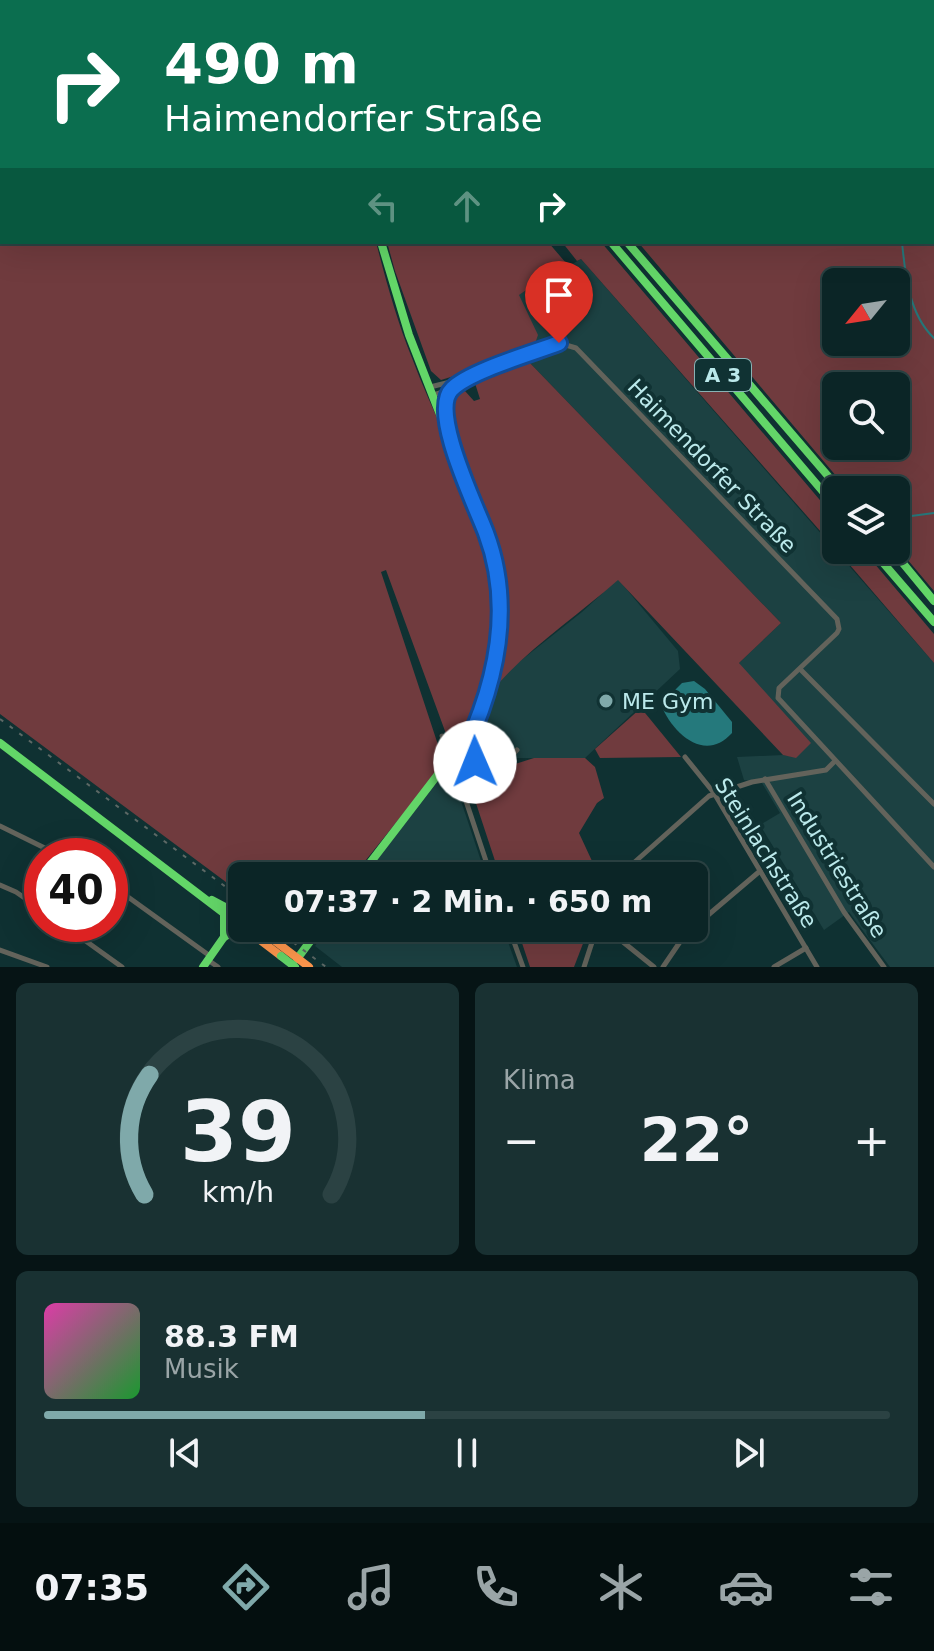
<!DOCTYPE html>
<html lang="de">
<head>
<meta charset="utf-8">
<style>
  :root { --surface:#0b2526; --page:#193132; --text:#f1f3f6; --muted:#9aa5a7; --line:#2b4243; --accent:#7fa9aa }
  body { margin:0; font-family:"DejaVu Sans",sans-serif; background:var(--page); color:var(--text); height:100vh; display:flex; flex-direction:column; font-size:30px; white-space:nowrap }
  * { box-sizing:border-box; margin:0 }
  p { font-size:26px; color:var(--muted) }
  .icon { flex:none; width:44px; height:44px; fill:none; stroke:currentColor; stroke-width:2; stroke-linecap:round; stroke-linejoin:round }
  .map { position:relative; height:967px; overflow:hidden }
  .details { display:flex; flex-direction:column; gap:16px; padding:16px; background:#061415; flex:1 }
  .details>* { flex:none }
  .hud { position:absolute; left:0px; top:0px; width:934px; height:244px; box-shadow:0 8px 32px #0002,0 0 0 2px var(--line); background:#0b6e4f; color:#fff; overflow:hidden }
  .needle { width:52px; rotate:240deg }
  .fabs { position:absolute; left:822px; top:268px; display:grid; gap:16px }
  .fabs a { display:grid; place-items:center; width:88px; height:88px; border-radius:12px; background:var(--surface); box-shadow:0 8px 32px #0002,0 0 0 2px var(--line); font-size:40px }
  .speed { position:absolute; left:24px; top:838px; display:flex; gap:16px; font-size:40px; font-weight:700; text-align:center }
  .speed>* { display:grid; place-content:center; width:104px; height:104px; border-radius:50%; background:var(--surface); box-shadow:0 8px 32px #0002,0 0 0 2px var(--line); line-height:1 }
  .speed .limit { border:12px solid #d22; background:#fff; color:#111 }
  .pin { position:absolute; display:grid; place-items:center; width:68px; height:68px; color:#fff; margin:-82px -34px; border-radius:50% 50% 50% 0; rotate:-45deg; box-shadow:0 0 8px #0007 }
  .pin .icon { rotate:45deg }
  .me { position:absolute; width:88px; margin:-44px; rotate:359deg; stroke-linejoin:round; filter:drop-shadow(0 0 6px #0008) }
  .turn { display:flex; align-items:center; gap:28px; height:168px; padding:0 32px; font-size:36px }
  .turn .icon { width:104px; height:104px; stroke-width:2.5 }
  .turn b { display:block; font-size:56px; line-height:68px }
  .lanes { display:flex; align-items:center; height:76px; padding:0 32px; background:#0003; justify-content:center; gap:40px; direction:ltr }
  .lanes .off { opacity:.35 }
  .big { font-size:60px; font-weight:600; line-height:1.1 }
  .details .widget { flex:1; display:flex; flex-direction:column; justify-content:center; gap:12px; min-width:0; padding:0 28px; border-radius:12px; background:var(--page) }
  .details .dial { align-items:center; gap:0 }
  .dial svg { height:208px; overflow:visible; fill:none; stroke:var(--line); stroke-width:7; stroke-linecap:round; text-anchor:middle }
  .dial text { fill:var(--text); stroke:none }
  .song { display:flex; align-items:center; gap:24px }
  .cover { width:96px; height:96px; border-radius:12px; background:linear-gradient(135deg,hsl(320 70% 55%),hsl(130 70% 35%)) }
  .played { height:8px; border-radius:4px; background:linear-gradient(90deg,var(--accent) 45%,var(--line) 45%) }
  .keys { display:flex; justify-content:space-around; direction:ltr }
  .heat { display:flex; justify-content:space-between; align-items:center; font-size:44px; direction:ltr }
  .details .tiles { flex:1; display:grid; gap:16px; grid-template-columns:1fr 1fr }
  .widget:last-child { grid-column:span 2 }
  .trip { position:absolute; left:228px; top:862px; width:480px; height:80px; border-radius:12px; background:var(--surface); box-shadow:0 8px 32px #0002,0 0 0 2px var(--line); font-weight:600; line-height:80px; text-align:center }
  .dock { display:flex; height:128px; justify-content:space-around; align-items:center; background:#040f0f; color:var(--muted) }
  .dock .icon { width:56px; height:56px }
  .dock .active { color:var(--accent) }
  .dock b { font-size:36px; color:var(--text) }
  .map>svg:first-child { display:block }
</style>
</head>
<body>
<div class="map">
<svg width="934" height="967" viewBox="0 0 934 967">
  <rect width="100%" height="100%" fill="#0f3132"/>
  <g fill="#1c4142">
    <polygon points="581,259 934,663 934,967 890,967 849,912 824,930 760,825 780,813 762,783 744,780 737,757 783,755 796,757 739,663 781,623 529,362 532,359 532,352 518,295"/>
    <polygon points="618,579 678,651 680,669 585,758 483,758 474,742 491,692 509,670 582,612"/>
    <polygon points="443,775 451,778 457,789 486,876 363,876"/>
    <polygon points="328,928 503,928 517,967 342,967 315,946"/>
  </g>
  <g fill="#703b3e" fill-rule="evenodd">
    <path d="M0,0L110,2H2V242H376C386,281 397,321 412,358C445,446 500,533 497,629C496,667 478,705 460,738L449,742L386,570L381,572L444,763L353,876H242V894L0,714Z"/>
    <path d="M475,0H934V591L896,546V490H848L638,242H932V2ZM836,282H896V342H836ZM836,386H896V446H836Z"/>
    <polygon points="387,242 548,242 566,263 519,295 538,335 532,352 441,380 431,371 395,271"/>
    <polygon points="562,242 601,242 836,519 836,549 581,259 577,261"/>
    <path d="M529,362L781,623L739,663L811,743L796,758L783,755L618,580C576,617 527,649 491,692C506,644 510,593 496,545C486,509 444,429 452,397L465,391L474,401L480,399L474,380Z"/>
    <polygon points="837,550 863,550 934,634 934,663"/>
    <polygon points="641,708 681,757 600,758 595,749"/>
    <polygon points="534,758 585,758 595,767 604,798 597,803 579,833 592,861 592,876 500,876 468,779"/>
    <polygon points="517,928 589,928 574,967 530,967"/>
  </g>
  <path fill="#25797c" d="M694,681L705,689L732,722V733C705,763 673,734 661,705L663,702L682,683Z"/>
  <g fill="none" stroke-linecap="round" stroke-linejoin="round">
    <g stroke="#25797c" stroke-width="2">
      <polyline points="765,0 773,2"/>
      <path d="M902,242C905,274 909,315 934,338"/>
      <polyline points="896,518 934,513"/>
    </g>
    <g stroke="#63635b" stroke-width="5">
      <polyline points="430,387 471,377 559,343 576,348 837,619 839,629 837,633 779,688 778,698 934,867"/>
      <polyline points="433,395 451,389 467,379"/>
      <polyline points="800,669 934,804"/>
      <polyline points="442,736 449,755"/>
      <polyline points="445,739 458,747"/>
      <polyline points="685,757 714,793 817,967"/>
      <path d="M475,762C491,764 507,763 517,750"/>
      <polyline points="457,774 491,876"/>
      <polyline points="765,779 844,912 884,967"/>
      <polyline points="463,788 467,773"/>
      <polyline points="0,826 61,856"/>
      <polyline points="619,876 709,796 752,782 826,770 835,761"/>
      <polyline points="110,884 210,956"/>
      <polyline points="0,885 16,892 42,910"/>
      <polyline points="62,924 122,967"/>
      <polyline points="694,927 760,871"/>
      <polyline points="509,928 523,967"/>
      <polyline points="596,930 623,942 654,967"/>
      <polyline points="73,931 76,924"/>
      <polyline points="0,950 47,967"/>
      <polyline points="208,960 218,967"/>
      <polyline points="584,967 596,930"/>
      <polyline points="663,967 684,936 693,928"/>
      <polyline points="774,967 806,948"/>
    </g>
    <g stroke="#63d668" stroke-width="8">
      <polyline points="332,0 332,2"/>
      <polyline points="452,0 454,2"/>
      <polyline points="467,0 468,2"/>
      <path d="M381,242L409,335L488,538C506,616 497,674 466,747"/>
      <polyline points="611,242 836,507"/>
      <polyline points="627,242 840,490"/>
      <polyline points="872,550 934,622"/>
      <polyline points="892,550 934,601"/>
      <polyline points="0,743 242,927"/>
      <polyline points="360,876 439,773 449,766"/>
      <polyline points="212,900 242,916"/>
      <polyline points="224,914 224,937"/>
      <polyline points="297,959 320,928"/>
      <polyline points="203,967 224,937 242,928"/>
    </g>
    <g stroke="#ff974d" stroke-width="8">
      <polyline points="447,425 446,398 451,389"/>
      <circle cx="461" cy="760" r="14"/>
      <polyline points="244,928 281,956"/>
      <polyline points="258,928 309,967"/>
    </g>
    <g stroke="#5c6865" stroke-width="2" stroke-dasharray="4 8" stroke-linecap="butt">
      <polyline points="0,719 242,899"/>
      <polyline points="274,928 326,967"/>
    </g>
    <polyline stroke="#63d668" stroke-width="8" points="281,956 295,967"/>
  </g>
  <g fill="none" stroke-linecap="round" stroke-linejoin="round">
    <g stroke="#114b97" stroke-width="20">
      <path id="route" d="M475,762L473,753L466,747C497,680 513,605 486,533C476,506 429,411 452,389C470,371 533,353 559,343"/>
    </g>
    <use href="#route" stroke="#1a73e8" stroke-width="14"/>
  </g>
  <circle fill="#7fa9aa" stroke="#103233" stroke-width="3" cx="606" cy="701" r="8"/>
  <g text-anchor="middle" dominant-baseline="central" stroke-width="8" stroke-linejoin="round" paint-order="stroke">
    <rect fill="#103233" stroke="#88b2b4" stroke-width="2" x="695" y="359" width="56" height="32" rx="6"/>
    <g font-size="20" font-weight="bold" fill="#bbe9eb">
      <text x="723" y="375">A 3</text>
    </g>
    <g font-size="22" fill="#bbe9eb" stroke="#103233">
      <text transform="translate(712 466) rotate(46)">Haimendorfer Straße</text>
      <text transform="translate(766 853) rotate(58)">Steinlachstraße</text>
      <text transform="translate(837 865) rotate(58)">Industriestraße</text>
    </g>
    <g font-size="22" fill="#bbe9eb" stroke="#103233" text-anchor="start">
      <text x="622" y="701">ME Gym</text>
    </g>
  </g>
</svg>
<div class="fabs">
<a><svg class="needle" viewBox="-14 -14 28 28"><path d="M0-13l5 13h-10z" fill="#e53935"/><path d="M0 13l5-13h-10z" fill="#9aa5a7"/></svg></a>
<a><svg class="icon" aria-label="search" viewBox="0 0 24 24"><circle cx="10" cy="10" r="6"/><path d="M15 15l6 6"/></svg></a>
<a><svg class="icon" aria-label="layers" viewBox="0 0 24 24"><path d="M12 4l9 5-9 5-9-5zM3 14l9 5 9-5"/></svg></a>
</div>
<div class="speed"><div class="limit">40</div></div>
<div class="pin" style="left:559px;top:343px;background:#d93025"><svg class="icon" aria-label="arrive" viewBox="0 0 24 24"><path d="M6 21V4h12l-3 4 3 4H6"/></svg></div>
<svg class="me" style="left:475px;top:762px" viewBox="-20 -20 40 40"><circle r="19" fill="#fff"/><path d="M0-13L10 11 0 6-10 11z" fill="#1a73e8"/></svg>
<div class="trip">07:37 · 2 Min. · 650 m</div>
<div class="hud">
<div class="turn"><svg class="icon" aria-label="right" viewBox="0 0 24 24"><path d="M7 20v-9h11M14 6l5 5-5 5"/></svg><div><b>490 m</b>Haimendorfer Straße</div></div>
<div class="lanes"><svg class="icon off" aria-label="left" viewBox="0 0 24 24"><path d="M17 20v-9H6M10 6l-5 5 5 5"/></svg><svg class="icon off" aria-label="ahead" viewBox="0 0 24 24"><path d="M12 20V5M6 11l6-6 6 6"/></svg><svg class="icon" aria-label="right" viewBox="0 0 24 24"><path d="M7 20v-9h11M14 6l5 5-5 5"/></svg></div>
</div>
</div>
<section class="details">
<div class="tiles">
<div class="widget dial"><svg viewBox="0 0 100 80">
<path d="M14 69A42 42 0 1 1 86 69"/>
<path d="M14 69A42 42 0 0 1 16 23" stroke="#7fa9aa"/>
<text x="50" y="56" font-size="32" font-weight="700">39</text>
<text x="50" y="72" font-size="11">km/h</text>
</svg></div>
<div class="widget"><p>Klima</p>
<div class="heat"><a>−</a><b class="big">22°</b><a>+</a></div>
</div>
<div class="widget">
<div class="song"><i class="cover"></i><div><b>88.3 FM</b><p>Musik</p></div></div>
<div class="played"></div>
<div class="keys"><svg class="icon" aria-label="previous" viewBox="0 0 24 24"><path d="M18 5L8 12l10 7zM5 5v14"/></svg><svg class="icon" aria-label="pause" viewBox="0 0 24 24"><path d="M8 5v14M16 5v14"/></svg><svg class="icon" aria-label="next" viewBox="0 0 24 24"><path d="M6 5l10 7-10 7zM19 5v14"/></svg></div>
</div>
</div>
</section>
<nav class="dock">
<b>07:35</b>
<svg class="icon active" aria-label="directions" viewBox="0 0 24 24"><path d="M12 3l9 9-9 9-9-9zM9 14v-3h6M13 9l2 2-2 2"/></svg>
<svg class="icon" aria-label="music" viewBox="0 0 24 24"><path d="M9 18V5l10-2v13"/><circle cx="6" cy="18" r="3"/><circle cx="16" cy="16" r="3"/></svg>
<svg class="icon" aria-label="phone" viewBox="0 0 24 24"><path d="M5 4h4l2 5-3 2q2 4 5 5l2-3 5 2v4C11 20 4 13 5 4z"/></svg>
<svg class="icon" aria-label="climate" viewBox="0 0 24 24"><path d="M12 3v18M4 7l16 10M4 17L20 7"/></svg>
<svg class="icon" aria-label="car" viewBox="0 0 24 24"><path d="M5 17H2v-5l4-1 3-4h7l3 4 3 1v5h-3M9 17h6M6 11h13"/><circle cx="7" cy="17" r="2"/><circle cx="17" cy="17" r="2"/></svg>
<svg class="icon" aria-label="filters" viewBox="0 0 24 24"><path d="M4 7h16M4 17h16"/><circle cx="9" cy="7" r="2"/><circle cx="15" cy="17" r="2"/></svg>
</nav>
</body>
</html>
